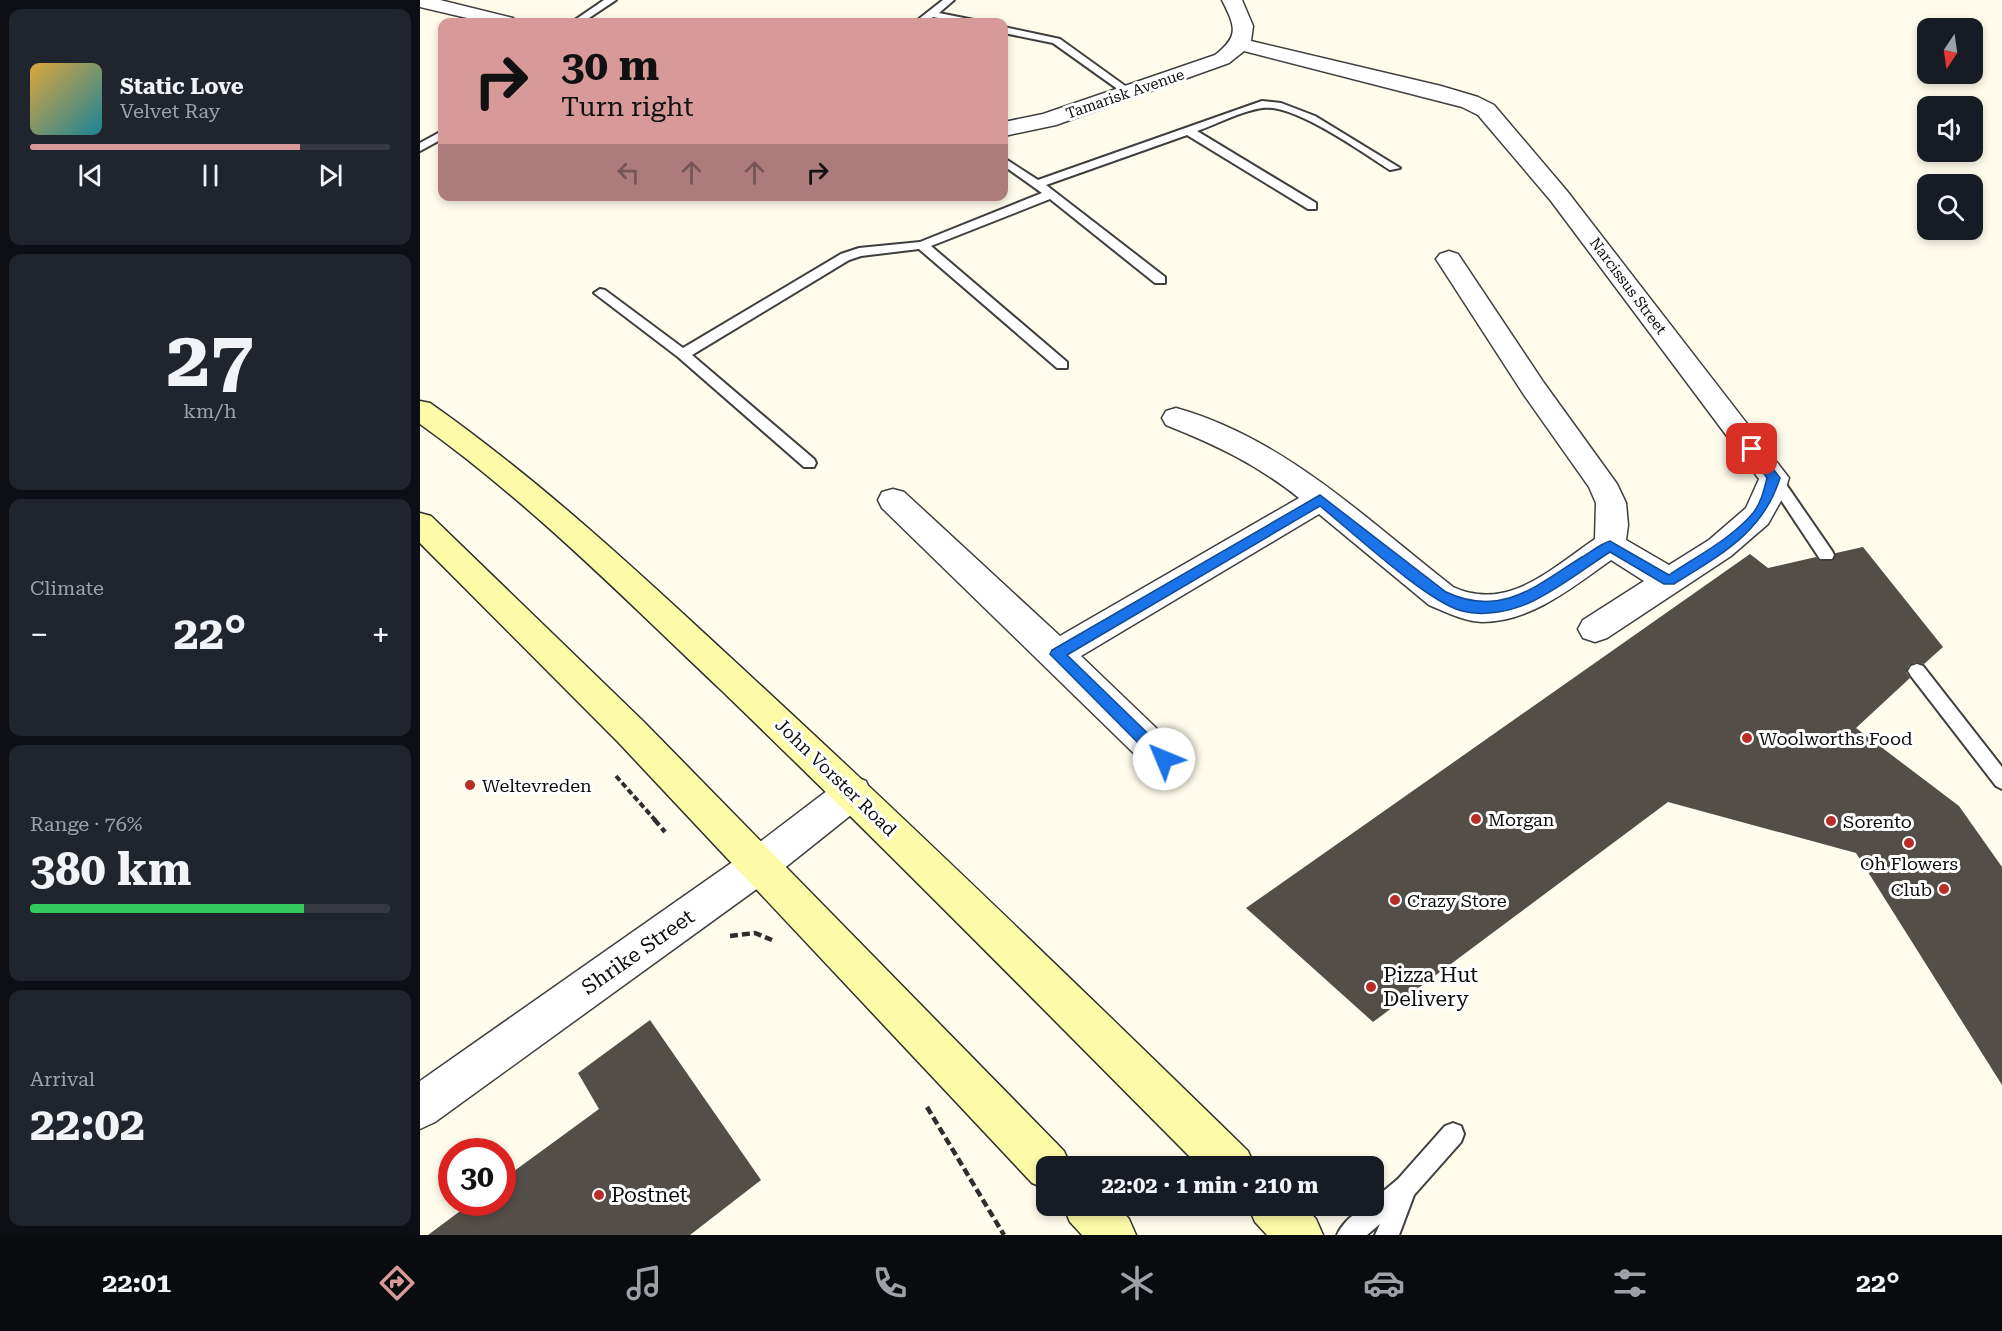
<!DOCTYPE html>
<html lang="en">
<head>
<meta charset="utf-8">
<style>
  :root { --surface:#171b24; --page:#20242c; --text:#f1f3f6; --muted:#9ea1a6; --line:#363941; --accent:#d89a99 }
  body { margin:0; font-family:"Roboto Serif",serif; background:var(--page); color:var(--text); height:100vh; display:flex; flex-direction:column; font-size:22px; white-space:nowrap }
  * { box-sizing:border-box; margin:0 }
  p { font-size:20px; color:var(--muted) }
  .icon { flex:none; width:33px; height:33px; fill:none; stroke:currentColor; stroke-width:2; stroke-linecap:round; stroke-linejoin:round }
  .map { position:relative; flex:1; overflow:hidden }
  .details { display:flex; flex-direction:column; gap:9px; padding:9px; background:#0d0f14; width:420px }
  .details>* { flex:none }
  .top-card { position:absolute; left:18px; top:18px; width:570px; height:183px; border-radius:12px; box-shadow:0 3px 9px #0003; background:#d89a99; color:#111; overflow:hidden }
  .needle { width:39px; rotate:193deg }
  .fabs { position:absolute; left:1497px; top:18px; display:grid; gap:12px }
  .fabs a { display:grid; place-items:center; width:66px; height:66px; border-radius:12px; background:var(--surface); box-shadow:0 3px 9px #0003; font-size:30px }
  .speed { position:absolute; left:18px; top:1138px; display:flex; gap:12px; font-size:30px; font-weight:700; text-align:center }
  .speed>* { display:grid; place-content:center; width:78px; height:78px; border-radius:50%; background:var(--surface); box-shadow:0 3px 9px #0003; line-height:1 }
  .speed .limit { border:9px solid #d22; background:#fff; color:#111 }
  .pin { position:absolute; display:grid; place-items:center; width:51px; height:51px; color:#fff; margin:-26px; border-radius:12px; box-shadow:0 3px 9px #0006 }
  .me { position:absolute; width:66px; margin:-33px; rotate:315deg; stroke-linejoin:round; filter:drop-shadow(0 0 4px #0008) }
  .turn { display:flex; align-items:center; gap:21px; height:126px; padding:0 24px; font-size:27px }
  .turn .icon { width:78px; height:78px; stroke-width:2.5 }
  .turn b { display:block; font-size:42px; line-height:51px }
  .lanes { display:flex; align-items:center; height:57px; padding:0 24px; background:#0003; justify-content:center; gap:30px; direction:ltr }
  .lanes .off { opacity:.35 }
  .big { font-size:45px; font-weight:700; line-height:1.1 }
  .details .tile { flex:1; display:flex; flex-direction:column; justify-content:center; gap:9px; min-width:0; padding:0 21px; border-radius:12px; background:var(--page) }
  .details .dial { align-items:center; gap:0 }
  .dial b { font-size:78px; line-height:1 }
  .song { display:flex; align-items:center; gap:18px }
  .cover { width:72px; height:72px; border-radius:9px; background:linear-gradient(135deg,hsl(40 70% 55%),hsl(190 70% 35%)) }
  .played { height:6px; border-radius:3px; background:linear-gradient(90deg,var(--accent) 75%,var(--line) 75%) }
  .keys { display:flex; justify-content:space-around; direction:ltr }
  .heat { display:flex; justify-content:space-between; align-items:center; font-size:33px; direction:ltr }
  .charge { height:9px; border-radius:4px; background:linear-gradient(90deg,#34c759 76%,var(--line) 0) }
  .trip { position:absolute; left:616px; top:1156px; width:348px; height:60px; border-radius:12px; background:var(--surface); box-shadow:0 3px 9px #0003; font-weight:700; line-height:60px; text-align:center }
  .menu { display:flex; height:96px; justify-content:space-around; align-items:center; background:#090b0e; color:var(--muted) }
  .menu .icon { width:42px; height:42px }
  .menu .current { color:var(--accent) }
  .menu b { font-size:27px; color:var(--text) }
  main { display:flex; flex:1; min-height:0 }
  .map>svg:first-child { display:block }
</style>
</head>
<body>
<main>
<section class="details">
<div class="tile">
<div class="song"><i class="cover"></i><div><b>Static Love</b><p>Velvet Ray</p></div></div>
<div class="played"></div>
<div class="keys"><svg class="icon" aria-label="previous" viewBox="0 0 24 24"><path d="M18 5L8 12l10 7zM5 5v14"/></svg><svg class="icon" aria-label="pause" viewBox="0 0 24 24"><path d="M8 5v14M16 5v14"/></svg><svg class="icon" aria-label="next" viewBox="0 0 24 24"><path d="M6 5l10 7-10 7zM19 5v14"/></svg></div>
</div>
<div class="tile dial"><b>27</b><p>km/h</p></div>
<div class="tile"><p>Climate</p>
<div class="heat"><a>−</a><b class="big">22°</b><a>+</a></div>
</div>
<div class="tile"><p>Range · 76%</p><b class="big">380 km</b><div class="charge"></div></div>
<div class="tile"><p>Arrival</p><b class="big">22:02</b></div>
</section>
<div class="map">
<svg width="1582" height="1235" viewBox="0 0 1582 1235">
  <rect width="100%" height="100%" fill="#fffceb"/>
  <g fill="#544e49">
    <polygon points="1443,547 1523,647 1504,664 1496,662 1489,665 1486,672 1490,678 1436,728 1539,806 1582,867 1582,1085 1436,853 1248,802 953,1022 826,908 1330,554 1348,568 1396,557 1400,561 1412,561 1416,553"/>
    <polygon points="230,1020 341,1180 270,1235 8,1235 51,1203 82,1203 82,1180 179,1109 158,1073"/>
  </g>
  <g fill="none" stroke-linecap="round" stroke-linejoin="round">
    <g stroke="#3f3f3f" stroke-width="4">
      <g id="lane">
        <polygon points="184,0 196,0 163,22 152,22"/>
        <polygon points="523,0 534,0 519,13 554,20 555,22 538,22 513,17 506,22 495,22"/>
        <polygon points="584,27 640,39 715,93 706,95 633,43 584,33"/>
        <path d="M842,101L861,103L895,116L980,168L970,170C943,153 874,103 842,108C821,111 797,124 777,131L896,203V209H888L767,135L626,185L745,277V283H735L630,199L511,246L647,362V368H637L499,249L441,256L429,260L272,355L394,459L396,463L394,467H384L258,357L174,293L180,289L185,290L263,348L421,254L439,248L500,242L622,193L584,166V158L618,180Z"/>
        <polygon points="22,131 22,139 0,151 0,143"/>
        <polygon points="1354,473 1359,474 1412,551 1414,555 1412,559 1400,559 1349,482 1347,478 1349,474"/>
        <polygon points="1497,664 1503,666 1582,767 1582,789 1576,786 1491,676 1488,671 1491,666"/>
        <path d="M1033,1123L1041,1126L1044,1134L1041,1142L994,1195L979,1235H955L960,1224L947,1235H917C923,1222 940,1206 954,1206V1199L978,1179L1025,1126Z"/>
      </g>
    </g>
    <g stroke="#3f3f3f" stroke-width="3">
      <g id="street">
        <polygon points="0,0 20,0 93,18 96,22 64,22 0,7"/>
        <path d="M802,0H822L833,26L831,41L1021,86L1058,97L1074,105L1147,191L1369,478L1362,499L1348,524L1311,556L1187,638L1175,642L1163,638L1158,629L1163,620L1224,581L1191,560C1153,587 1111,622 1062,622C1043,621 1026,612 1009,605L899,514L661,656L757,748L762,759L757,770L744,774L731,770L462,508L458,500L462,492L473,489L484,492L640,636L879,498C838,465 794,444 746,425L742,418L746,411L756,408C864,438 947,520 1033,587C1088,612 1131,569 1175,539L1176,503L1169,487L1104,395L1016,259L1020,254L1029,251L1038,254L1124,383L1197,484L1206,503L1208,525L1206,540L1249,565L1289,540L1326,508L1339,479L1131,201L1058,115L1042,107L824,51L809,63L636,125L584,136V122L623,114L795,55C820,36 815,26 802,0Z"/>
        <polygon points="433,776 446,781 451,792 446,803 352,878 15,1122 0,1129 0,1081 324,854 420,781"/>
      </g>
    </g>
    <g stroke="#2e2e2e" stroke-width="3">
      <g id="secondary">
        <path d="M0,401L10,403C128,486 231,584 336,681C503,835 666,993 828,1151L835,1167H780C621,1007 463,846 300,689C203,597 109,502 0,424Z"/>
        <polygon points="0,513 11,516 224,722 644,1151 651,1167 627,1167 627,1189 612,1183 198,742 0,543"/>
        <polygon points="643,1206 698,1206 709,1219 716,1235 662,1235 650,1222"/>
        <polygon points="828,1206 884,1206 896,1219 903,1235 847,1235 835,1222"/>
      </g>
    </g>
    <polyline stroke="#2e2e2e" stroke-width="4" stroke-dasharray="6 3" stroke-linecap="butt" points="196,776 235,820"/>
    <g stroke="#2e2e2e" stroke-width="4.5" stroke-dasharray="8 4" stroke-linecap="butt">
      <polyline points="234,819 245,832"/>
      <polyline points="310,936 335,933 352,940"/>
      <polyline points="507,1107 584,1235"/>
    </g>
    <use href="#lane" fill="#fff" fill-rule="evenodd"/>
    <use href="#street" fill="#fff" fill-rule="evenodd"/>
    <use href="#secondary" fill="#fdfba8" fill-rule="evenodd"/>
  </g>
  <path fill="#1a73e8" stroke="#114b97" stroke-width="1.5" d="M1332,445L1336,446L1360,478C1343,533 1300,555 1254,584H1244L1190,552C1165,568 1140,588 1113,601C1093,611 1064,617 1042,611C1007,602 931,531 900,506L647,655L750,755L752,759L750,764H739L630,654L632,650L900,495L1026,592C1081,618 1116,586 1162,557C1171,552 1180,544 1190,541L1249,575C1277,556 1311,539 1333,513C1341,503 1344,490 1347,478L1326,449Z"/>
  <g fill="#b92d27" stroke="#fff" stroke-width="2">
    <circle cx="1327" cy="738" r="6"/>
    <circle cx="50" cy="785" r="6"/>
    <circle cx="1056" cy="819" r="6"/>
    <circle cx="1411" cy="821" r="6"/>
    <circle cx="1489" cy="843" r="6"/>
    <circle cx="1524" cy="889" r="6"/>
    <circle cx="975" cy="900" r="6"/>
    <circle cx="951" cy="987" r="6"/>
    <circle cx="179" cy="1195" r="6"/>
  </g>
  <g text-anchor="middle" dominant-baseline="central" stroke-width="6" stroke-linejoin="round" paint-order="stroke">
    <g font-size="15" fill="#0c0c0c" stroke="#fff">
      <text transform="translate(705 94) rotate(-19)">Tamarisk Avenue</text>
      <text transform="translate(1208 286) rotate(53)">Narcissus Street</text>
    </g>
    <g font-size="18" fill="#0c0c0c" stroke="#fff" text-anchor="start">
      <text x="1339" y="738">Woolworths Food</text>
      <text x="62" y="785">Weltevreden</text>
      <text x="1068" y="819">Morgan</text>
      <text x="1423" y="821">Sorento</text>
      <text x="1489" y="863" text-anchor="middle">Oh Flowers</text>
      <text x="1512" y="889" text-anchor="end">Club</text>
      <text x="987" y="900">Crazy Store</text>
    </g>
    <g font-size="18" fill="#0c0c0c" stroke="#fff">
      <text transform="translate(416 777) rotate(44)">John Vorster Road</text>
    </g>
    <g font-size="21" fill="#0c0c0c" stroke="#fff">
      <text transform="translate(218 952) rotate(-35)">Shrike Street</text>
    </g>
    <g font-size="21" fill="#0c0c0c" stroke="#fff" text-anchor="start">
      <text x="963" y="975">Pizza Hut<tspan x="963" dy="24">Delivery</tspan></text>
      <text x="191" y="1195">Postnet</text>
    </g>
  </g>
</svg>
<div class="fabs">
<a><svg class="needle" viewBox="-14 -14 28 28"><path d="M0-13l5 13h-10z" fill="#e53935"/><path d="M0 13l5-13h-10z" fill="#9ea1a6"/></svg></a>
<a><svg class="icon" aria-label="sound" viewBox="0 0 24 24"><path d="M4 9h4l5-4v14l-5-4H4zM17 9q2 3 0 6"/></svg></a>
<a><svg class="icon" aria-label="search" viewBox="0 0 24 24"><circle cx="10" cy="10" r="6"/><path d="M15 15l6 6"/></svg></a>
</div>
<div class="speed"><div class="limit">30</div></div>
<div class="pin" style="left:1332px;top:449px;background:#d93025"><svg class="icon" aria-label="arrive" viewBox="0 0 24 24"><path d="M6 21V4h12l-3 4 3 4H6"/></svg></div>
<svg class="me" style="left:744px;top:759px" viewBox="-20 -20 40 40"><circle r="19" fill="#fff"/><path d="M0-13L10 11 0 6-10 11z" fill="#1a73e8"/></svg>
<div class="trip">22:02 · 1 min · 210 m</div>
<div class="top-card">
<div class="turn"><svg class="icon" aria-label="right" viewBox="0 0 24 24"><path d="M7 20v-9h11M14 6l5 5-5 5"/></svg><div><b>30 m</b>Turn right</div></div>
<div class="lanes"><svg class="icon off" aria-label="left" viewBox="0 0 24 24"><path d="M17 20v-9H6M10 6l-5 5 5 5"/></svg><svg class="icon off" aria-label="ahead" viewBox="0 0 24 24"><path d="M12 20V5M6 11l6-6 6 6"/></svg><svg class="icon off" aria-label="ahead" viewBox="0 0 24 24"><path d="M12 20V5M6 11l6-6 6 6"/></svg><svg class="icon" aria-label="right" viewBox="0 0 24 24"><path d="M7 20v-9h11M14 6l5 5-5 5"/></svg></div>
</div>
</div>
</main>
<nav class="menu">
<b>22:01</b>
<svg class="icon current" aria-label="directions" viewBox="0 0 24 24"><path d="M12 3l9 9-9 9-9-9zM9 14v-3h6M13 9l2 2-2 2"/></svg>
<svg class="icon" aria-label="music" viewBox="0 0 24 24"><path d="M9 18V5l10-2v13"/><circle cx="6" cy="18" r="3"/><circle cx="16" cy="16" r="3"/></svg>
<svg class="icon" aria-label="phone" viewBox="0 0 24 24"><path d="M5 4h4l2 5-3 2q2 4 5 5l2-3 5 2v4C11 20 4 13 5 4z"/></svg>
<svg class="icon" aria-label="climate" viewBox="0 0 24 24"><path d="M12 3v18M4 7l16 10M4 17L20 7"/></svg>
<svg class="icon" aria-label="car" viewBox="0 0 24 24"><path d="M5 17H2v-5l4-1 3-4h7l3 4 3 1v5h-3M9 17h6M6 11h13"/><circle cx="7" cy="17" r="2"/><circle cx="17" cy="17" r="2"/></svg>
<svg class="icon" aria-label="filters" viewBox="0 0 24 24"><path d="M4 7h16M4 17h16"/><circle cx="9" cy="7" r="2"/><circle cx="15" cy="17" r="2"/></svg>
<b>22°</b>
</nav>
</body>
</html>
